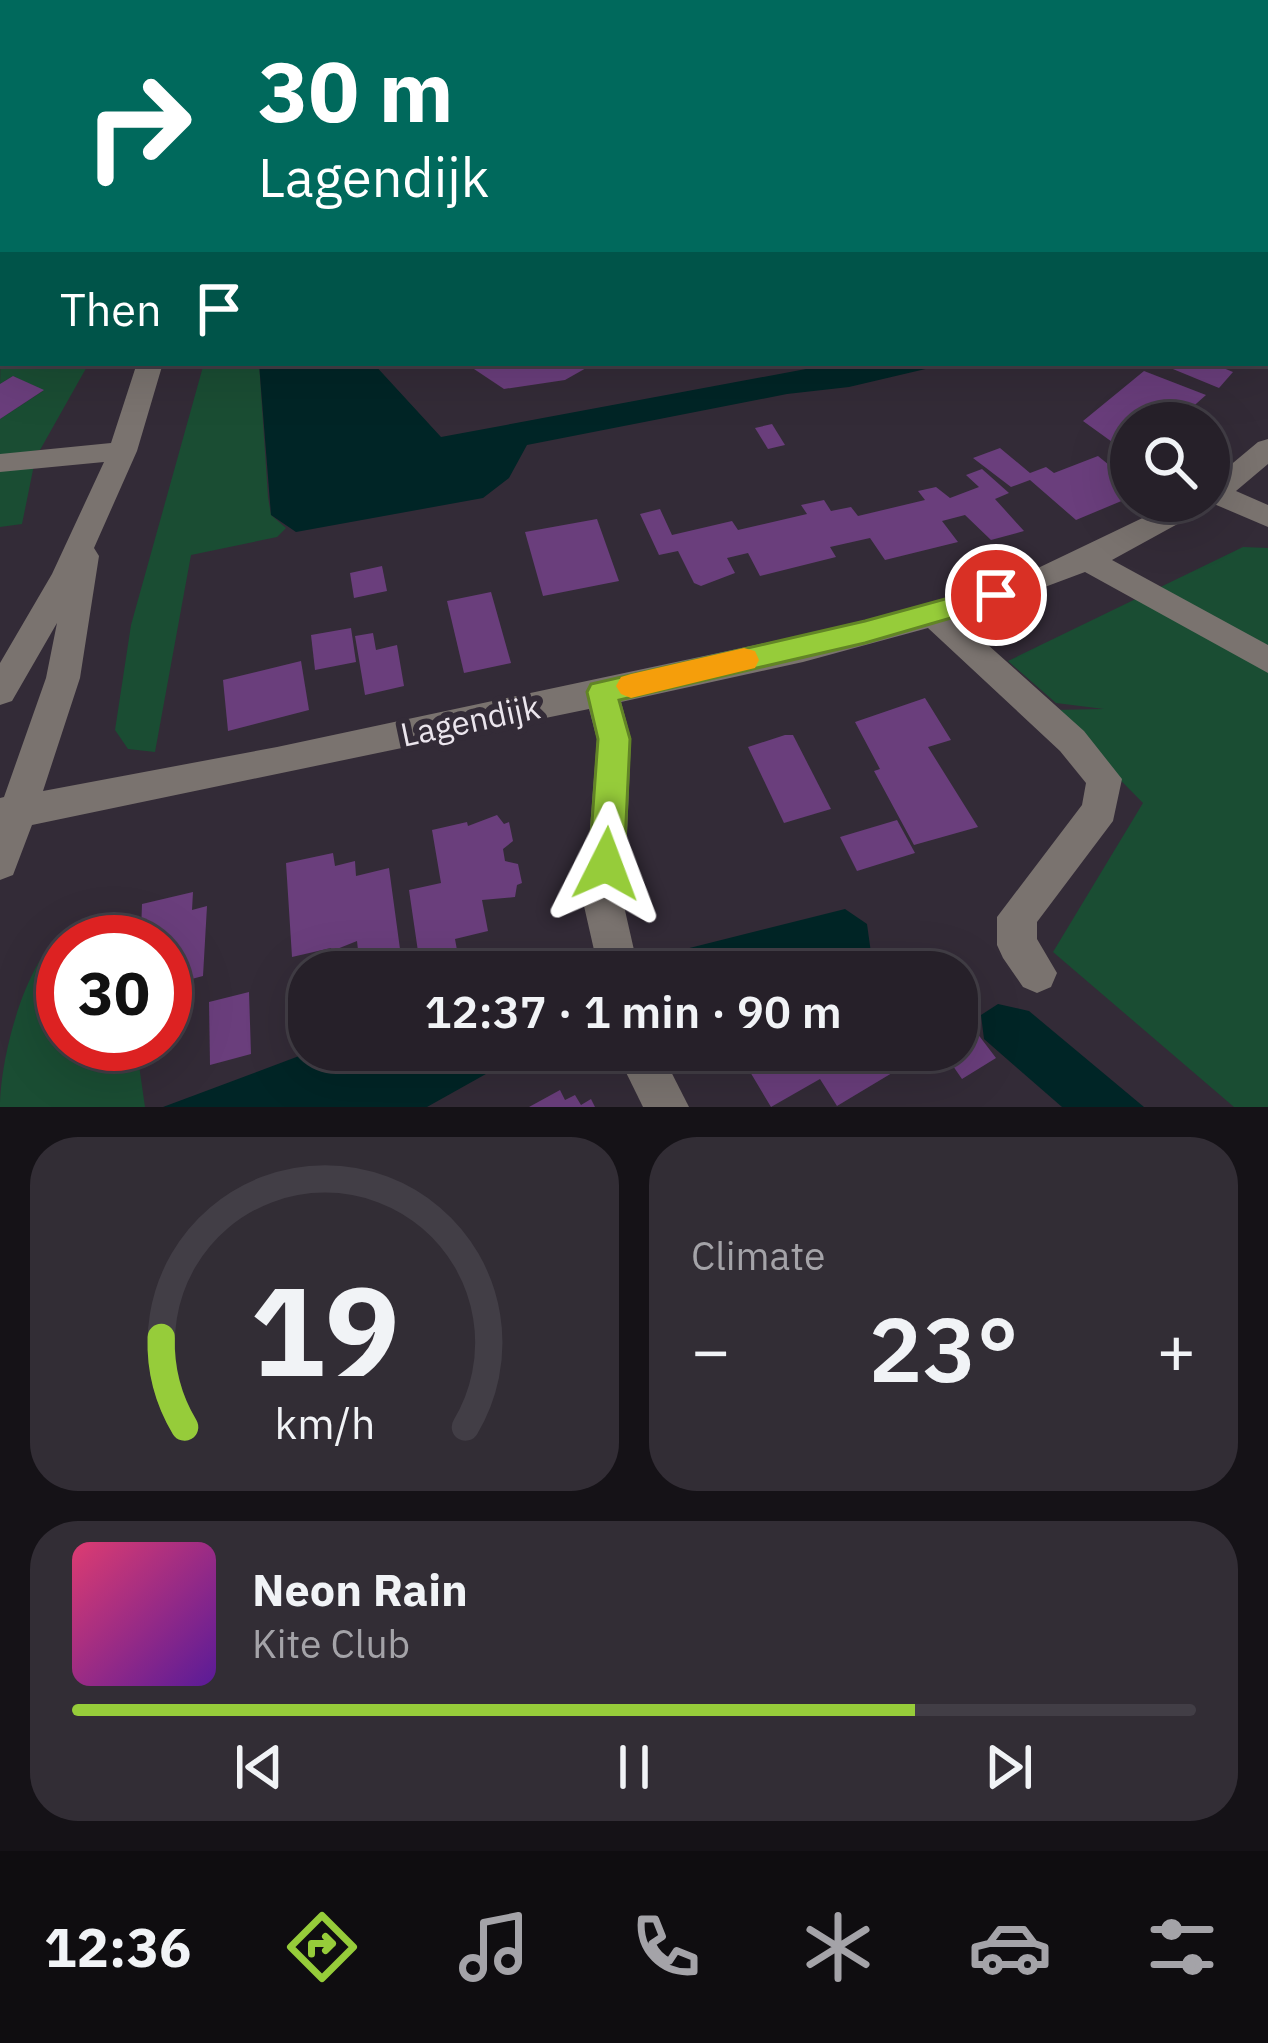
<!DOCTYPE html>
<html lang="en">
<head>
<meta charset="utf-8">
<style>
  :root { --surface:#262029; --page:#322d35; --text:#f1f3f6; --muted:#a4a3a8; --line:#423e46; --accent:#96cc3a }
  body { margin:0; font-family:"IBM Plex Sans",sans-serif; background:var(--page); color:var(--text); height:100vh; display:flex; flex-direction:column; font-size:45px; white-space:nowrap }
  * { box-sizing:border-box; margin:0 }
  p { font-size:39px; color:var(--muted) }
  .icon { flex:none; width:66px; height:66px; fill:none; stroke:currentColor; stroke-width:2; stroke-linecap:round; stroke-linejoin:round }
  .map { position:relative; height:1107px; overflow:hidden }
  .drawer { display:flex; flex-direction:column; gap:30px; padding:30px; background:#151217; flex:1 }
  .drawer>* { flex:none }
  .top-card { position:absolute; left:0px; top:0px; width:1269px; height:366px; box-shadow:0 12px 48px #0002,0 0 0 3px var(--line); background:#00695c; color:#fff; overflow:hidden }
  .buttons { position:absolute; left:1110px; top:402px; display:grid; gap:24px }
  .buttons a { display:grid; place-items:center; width:120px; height:120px; border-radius:50%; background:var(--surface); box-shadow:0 12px 48px #0002,0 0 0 3px var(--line); font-size:60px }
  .speed { position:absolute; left:36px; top:915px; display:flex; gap:24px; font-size:60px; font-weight:700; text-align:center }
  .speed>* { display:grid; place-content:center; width:156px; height:156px; border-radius:50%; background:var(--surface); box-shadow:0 12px 48px #0002,0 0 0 3px var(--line); line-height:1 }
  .speed .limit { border:18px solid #d22; background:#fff; color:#111 }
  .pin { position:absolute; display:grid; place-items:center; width:102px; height:102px; color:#fff; margin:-51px; border:6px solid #fff; border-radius:50%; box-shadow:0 3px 12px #0007 }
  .me { position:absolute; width:132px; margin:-66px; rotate:3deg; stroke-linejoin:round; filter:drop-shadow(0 0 9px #0008) }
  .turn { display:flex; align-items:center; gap:42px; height:252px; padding:0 60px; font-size:54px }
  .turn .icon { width:156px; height:156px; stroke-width:2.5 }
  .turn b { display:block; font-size:84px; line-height:102px }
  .then { display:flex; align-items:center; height:114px; padding:0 60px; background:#0003; gap:24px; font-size:45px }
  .big { font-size:90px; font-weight:600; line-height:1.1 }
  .drawer .widget { flex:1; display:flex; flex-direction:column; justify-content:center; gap:18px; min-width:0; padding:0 42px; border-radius:48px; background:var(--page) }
  .drawer .dial { align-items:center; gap:0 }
  .dial svg { height:312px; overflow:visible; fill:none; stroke:var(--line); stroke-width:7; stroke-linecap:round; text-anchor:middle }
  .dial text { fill:var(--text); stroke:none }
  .song { display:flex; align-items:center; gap:36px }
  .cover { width:144px; height:144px; border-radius:18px; background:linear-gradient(135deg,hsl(340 70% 55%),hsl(270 70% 35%)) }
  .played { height:12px; border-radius:6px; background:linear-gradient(90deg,var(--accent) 75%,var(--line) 75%) }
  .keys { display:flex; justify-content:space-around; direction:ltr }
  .heat { display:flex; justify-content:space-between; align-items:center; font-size:66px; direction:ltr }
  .drawer .tiles { flex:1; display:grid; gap:30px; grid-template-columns:1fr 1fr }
  .widget:last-child { grid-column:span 2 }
  .trip { position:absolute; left:288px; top:951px; width:690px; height:120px; border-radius:48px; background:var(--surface); box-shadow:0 12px 48px #0002,0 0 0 3px var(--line); font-weight:600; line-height:120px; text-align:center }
  .tab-bar { display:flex; height:192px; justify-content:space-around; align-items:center; background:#0f0d10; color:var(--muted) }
  .tab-bar .icon { width:84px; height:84px }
  .tab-bar .selected { color:var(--accent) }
  .tab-bar b { font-size:54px; color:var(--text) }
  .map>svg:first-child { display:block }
</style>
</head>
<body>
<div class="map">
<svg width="1268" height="1107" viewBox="0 0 1268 1107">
  <rect width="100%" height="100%" fill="#332b37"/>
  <g fill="#1a4d33">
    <polygon points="3,271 3,363 89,363 40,450 0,457 0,419 43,391 13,376 0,384"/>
    <polygon points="204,363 259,363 268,497 271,515 286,528 277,537 191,555 155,752 128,749 115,730 131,625"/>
    <polygon points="34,465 22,524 0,527 0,471"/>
    <polygon points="1243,547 1268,548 1268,1107 1234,1107 1053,952 1143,803 1051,710 1104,709 1056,703 1008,661"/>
    <path d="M117,916L121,942H63V1044H136L145,1107H0C0,1058 26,952 71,927C84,920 103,919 117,916Z"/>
  </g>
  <g fill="#002526">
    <polygon points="259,363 373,363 441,437 838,363 951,363 849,387 787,394 527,445 509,478 483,498 296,532 271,515"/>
    <polygon points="845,909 867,924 871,953 791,972 594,972"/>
    <polygon points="998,1004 1029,1011 1144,1107 1062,1107 984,1039 981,1015"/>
    <polygon points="315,1050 529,1050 427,1107 163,1107"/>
  </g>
  <g fill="#6a3e7c">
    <polygon points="465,363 595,363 565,380 504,389"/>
    <polygon points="1171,363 1211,363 1233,372 1219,388 1168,367"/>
    <polygon points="1144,371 1206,395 1188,411 1205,419 1131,423 1131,450 1126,452 1083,421"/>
    <polygon points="13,376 44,390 0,419 0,384"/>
    <polygon points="772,424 785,445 768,449 755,428"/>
    <polygon points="1000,448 1030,473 1046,467 1054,473 1098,456 1125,478 1116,481 1131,497 1076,520 1030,480 1011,487 973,458"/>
    <polygon points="982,469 1009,493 995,499 1024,531 991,540 965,515 942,521 958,542 885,560 870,538 830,547 836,557 760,576 748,553 727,558 735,573 701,586 694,583 678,551 659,555 640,514 660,509 672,535 732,521 738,530 807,514 801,505 824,500 831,511 851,507 858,516 925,500 918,491 936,487 950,498 979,487 966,475"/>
    <polygon points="597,519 619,581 543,596 525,532"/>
    <polygon points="382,566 387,591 354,598 350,573"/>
    <polygon points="491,592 511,663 464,673 447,601"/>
    <polygon points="351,628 356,662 315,670 311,635"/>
    <polygon points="373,633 376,650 397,645 404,686 365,695 355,636"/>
    <polygon points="301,661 309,710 228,731 223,680"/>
    <polygon points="925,698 951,740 928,747 978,827 914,845 874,771 880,769 855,722"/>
    <polygon points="785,735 793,735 831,809 784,823 748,747"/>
    <polygon points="497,815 504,824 509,822 513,841 503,849 505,861 518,864 522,883 517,885 515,897 482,900 488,931 455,939 461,972 421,972 409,890 441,883 432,830 467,822 468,826"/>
    <polygon points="897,820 915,853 857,871 840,837"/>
    <polygon points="333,853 335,866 355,861 356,876 389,868 400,949 359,959 357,941 332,951 331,948 292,957 286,863"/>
    <polygon points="193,892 192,910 207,906 203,976 165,986 165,942 133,942 133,935 141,933 142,904"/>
    <polygon points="249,992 251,1054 210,1065 209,1002"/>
    <polygon points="977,1033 996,1058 962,1079 944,1053 957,1050 957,1045"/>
    <polygon points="737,1050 858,1050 861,1054 883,1050 897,1070 837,1106 820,1079 771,1107"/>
    <polygon points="560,1090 565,1100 575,1095 581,1105 591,1099 595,1107 529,1107"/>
  </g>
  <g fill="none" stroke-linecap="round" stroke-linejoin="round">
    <g fill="#7a736f" fill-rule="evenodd">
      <polygon points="268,0 287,0 266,3"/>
      <polygon points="555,0 577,0 579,3 557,3"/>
      <polygon points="837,0 860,0 862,3 839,3"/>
      <polygon points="1050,0 1067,0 1069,3 1052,3"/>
      <polygon points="1191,0 1208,0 1210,3 1193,3"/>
      <polygon points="1216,0 1232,0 1233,3 1217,3"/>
      <rect x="1266" y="59" width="2" height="12"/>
      <polygon points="0,128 3,129 3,143 0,142"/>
      <polygon points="137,363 163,363 137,451 94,548 99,556 80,678 43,791 277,747 887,617 1038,568 1178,501 1209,501 1209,483 1258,442 1268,439 1268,464 1236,491 1268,505 1268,527 1214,504 1112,560 1268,645 1268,673 1085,572 959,619 1084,731 1122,779 1113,821 1037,922 1037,939 1057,973 1051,987 1037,993 1023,987 1003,958 997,945 997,917 1082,805 1086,783 1060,751 928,628 803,662 621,702 631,739 624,906 639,972 599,972 584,906 597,739 589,709 32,825 13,875 0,880 0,798 4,797 46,678 57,623 12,701 0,705 0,663 52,574 104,462 0,472 0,454 111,443"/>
      <polygon points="615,1050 660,1050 689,1107 643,1107"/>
    </g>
  </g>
  <polygon fill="#96cc3a" stroke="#628526" stroke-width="3" points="996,585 1006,588 1010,595 1006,602 865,643 619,700 630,739 624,864 619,875 606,880 594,875 589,864 598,739 587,692 591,684 865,621"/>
  <polygon fill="#f59e0b" points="744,648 755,651 759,660 755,668 631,698 621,694 616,686 621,677 631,674"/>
  <g text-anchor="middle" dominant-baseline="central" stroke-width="12" stroke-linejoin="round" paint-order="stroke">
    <g font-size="33" fill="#ebe5ed" stroke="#332b37">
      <text transform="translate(470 720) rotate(-12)">Lagendijk</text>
    </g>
  </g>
</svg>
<div class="buttons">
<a><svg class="icon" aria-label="search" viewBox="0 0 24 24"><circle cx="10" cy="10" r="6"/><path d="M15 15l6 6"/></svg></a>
</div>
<div class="speed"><div class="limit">30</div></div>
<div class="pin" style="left:996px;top:595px;background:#d93025"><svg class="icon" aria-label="arrive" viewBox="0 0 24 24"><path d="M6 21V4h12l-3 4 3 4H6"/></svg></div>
<svg class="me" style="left:606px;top:864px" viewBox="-20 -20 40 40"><path d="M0-17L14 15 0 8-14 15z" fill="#96cc3a" stroke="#fff" stroke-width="4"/></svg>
<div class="trip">12:37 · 1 min · 90 m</div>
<div class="top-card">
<div class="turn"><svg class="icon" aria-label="right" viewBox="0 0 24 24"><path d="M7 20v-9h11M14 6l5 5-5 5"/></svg><div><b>30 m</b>Lagendijk</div></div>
<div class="then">Then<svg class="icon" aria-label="arrive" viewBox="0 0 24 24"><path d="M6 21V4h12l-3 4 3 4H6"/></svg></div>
</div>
</div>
<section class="drawer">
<div class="tiles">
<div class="widget dial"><svg viewBox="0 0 100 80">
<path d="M14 69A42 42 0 1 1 86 69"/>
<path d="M14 69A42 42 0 0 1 8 46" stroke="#96cc3a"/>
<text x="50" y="56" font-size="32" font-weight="700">19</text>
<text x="50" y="72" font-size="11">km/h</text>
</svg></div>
<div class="widget"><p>Climate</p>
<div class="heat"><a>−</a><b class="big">23°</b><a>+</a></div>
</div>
<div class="widget">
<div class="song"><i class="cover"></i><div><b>Neon Rain</b><p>Kite Club</p></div></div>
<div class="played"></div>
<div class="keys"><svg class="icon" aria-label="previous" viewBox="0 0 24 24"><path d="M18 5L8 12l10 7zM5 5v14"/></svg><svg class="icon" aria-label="pause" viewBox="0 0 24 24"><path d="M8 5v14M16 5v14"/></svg><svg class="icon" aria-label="next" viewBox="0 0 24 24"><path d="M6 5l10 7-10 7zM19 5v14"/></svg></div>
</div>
</div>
</section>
<nav class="tab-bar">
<b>12:36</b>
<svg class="icon selected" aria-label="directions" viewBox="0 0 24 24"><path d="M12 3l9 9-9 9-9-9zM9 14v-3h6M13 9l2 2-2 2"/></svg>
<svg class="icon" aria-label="music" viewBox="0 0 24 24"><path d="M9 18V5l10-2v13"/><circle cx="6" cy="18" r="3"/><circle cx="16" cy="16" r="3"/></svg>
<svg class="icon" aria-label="phone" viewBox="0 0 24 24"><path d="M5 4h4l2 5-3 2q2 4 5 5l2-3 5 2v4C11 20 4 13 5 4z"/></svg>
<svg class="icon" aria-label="climate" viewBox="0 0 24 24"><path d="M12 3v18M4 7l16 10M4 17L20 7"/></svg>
<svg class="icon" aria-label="car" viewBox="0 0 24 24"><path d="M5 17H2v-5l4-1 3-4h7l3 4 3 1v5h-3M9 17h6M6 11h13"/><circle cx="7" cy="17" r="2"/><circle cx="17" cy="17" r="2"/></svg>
<svg class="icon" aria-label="filters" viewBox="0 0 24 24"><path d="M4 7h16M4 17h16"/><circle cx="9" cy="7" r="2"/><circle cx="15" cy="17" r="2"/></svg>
</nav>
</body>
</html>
